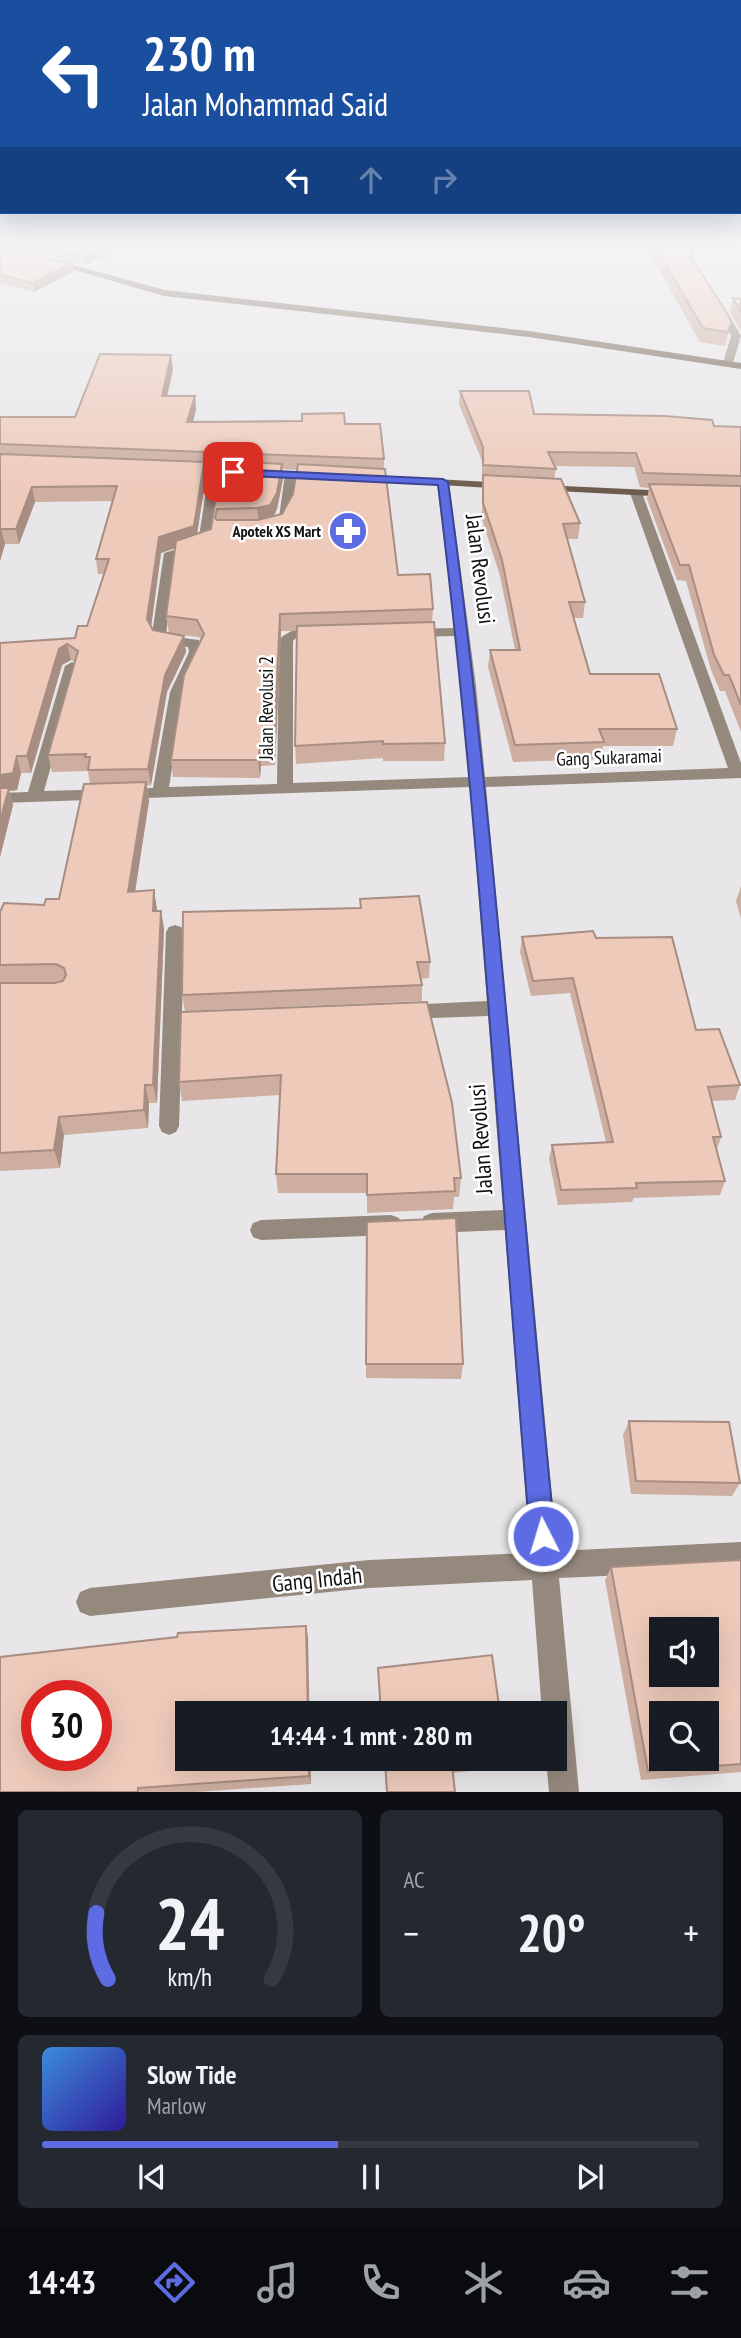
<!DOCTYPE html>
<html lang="id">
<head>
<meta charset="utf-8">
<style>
  :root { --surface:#171b24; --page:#242831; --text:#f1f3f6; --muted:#9ea1a6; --line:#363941; --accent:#5d6ce3 }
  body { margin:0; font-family:"PT Sans Narrow",sans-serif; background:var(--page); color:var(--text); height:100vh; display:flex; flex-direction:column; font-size:26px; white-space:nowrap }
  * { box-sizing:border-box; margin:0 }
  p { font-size:23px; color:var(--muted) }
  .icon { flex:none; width:38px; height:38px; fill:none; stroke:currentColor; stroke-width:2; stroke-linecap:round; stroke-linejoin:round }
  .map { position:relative; height:1792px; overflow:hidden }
  .sheet { display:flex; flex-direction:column; gap:18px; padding:18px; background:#0d0f14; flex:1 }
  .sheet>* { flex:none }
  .hud { position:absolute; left:0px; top:0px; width:742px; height:214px; box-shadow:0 7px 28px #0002; background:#1a4fa0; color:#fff; overflow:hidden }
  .controls { position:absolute; left:649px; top:1617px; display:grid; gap:14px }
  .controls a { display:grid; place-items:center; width:70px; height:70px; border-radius:0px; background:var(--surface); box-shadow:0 7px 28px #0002; font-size:35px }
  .speed { position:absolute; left:21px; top:1680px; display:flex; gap:14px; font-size:35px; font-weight:700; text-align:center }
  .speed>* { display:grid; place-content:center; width:91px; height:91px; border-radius:50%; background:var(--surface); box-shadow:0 7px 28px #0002; line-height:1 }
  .speed .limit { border:10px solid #d22; background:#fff; color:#111 }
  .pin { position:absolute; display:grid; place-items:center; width:60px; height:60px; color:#fff; margin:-30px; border-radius:14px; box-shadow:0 4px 10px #0006 }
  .me { position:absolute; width:77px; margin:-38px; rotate:355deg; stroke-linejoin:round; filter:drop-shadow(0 0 5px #0008) }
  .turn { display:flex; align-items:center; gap:24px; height:147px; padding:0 28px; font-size:32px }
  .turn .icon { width:91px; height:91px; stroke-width:2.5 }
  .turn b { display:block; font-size:49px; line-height:60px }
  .lanes { display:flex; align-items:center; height:66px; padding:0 28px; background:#0003; justify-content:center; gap:35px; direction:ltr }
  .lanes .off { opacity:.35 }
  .big { font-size:52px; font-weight:700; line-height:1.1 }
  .sheet .widget { flex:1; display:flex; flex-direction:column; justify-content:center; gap:10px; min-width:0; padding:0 24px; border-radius:10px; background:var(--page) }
  .sheet .dial { align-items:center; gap:0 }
  .dial svg { height:182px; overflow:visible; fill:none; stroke:var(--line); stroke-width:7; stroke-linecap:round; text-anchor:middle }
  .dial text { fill:var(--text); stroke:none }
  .song { display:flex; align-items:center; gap:21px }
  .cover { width:84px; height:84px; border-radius:10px; background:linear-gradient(135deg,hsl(210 70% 55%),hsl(250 70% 35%)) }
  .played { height:7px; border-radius:4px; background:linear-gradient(90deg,var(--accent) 45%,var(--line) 45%) }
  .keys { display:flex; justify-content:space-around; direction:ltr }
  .heat { display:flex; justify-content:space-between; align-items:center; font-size:38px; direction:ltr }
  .sheet .tiles { flex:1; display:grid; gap:18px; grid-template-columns:1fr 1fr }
  .widget:last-child { grid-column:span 2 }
  .trip { position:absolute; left:175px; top:1701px; width:392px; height:70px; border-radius:0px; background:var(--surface); box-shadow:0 7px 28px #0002; font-weight:700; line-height:70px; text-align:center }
  .menu { display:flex; height:112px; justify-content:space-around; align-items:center; background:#090b0e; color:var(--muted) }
  .menu .icon { width:49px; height:49px }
  .menu .on { color:var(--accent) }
  .menu b { font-size:32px; color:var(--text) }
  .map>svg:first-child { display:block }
</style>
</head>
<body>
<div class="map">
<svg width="741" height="1792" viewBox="0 0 741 1792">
  <rect width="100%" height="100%" fill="#e8e6e8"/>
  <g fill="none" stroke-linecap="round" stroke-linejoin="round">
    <polygon fill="#95897e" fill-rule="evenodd" points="291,471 297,474 291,518 282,530 274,530 272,527 279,518 285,474"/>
    <g fill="#95897e" fill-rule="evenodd">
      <polygon points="25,240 40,240 106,256 102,258"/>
      <polygon points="718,300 722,303 741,336 733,363 728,366 723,363 731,336 714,303"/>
      <path d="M215,469L221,472L210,545L176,555L166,634L167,636L199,640L203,652L184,692L169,787L277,784L279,640C289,628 314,624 326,634L319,638H296L293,641V783L469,777L456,636L413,637L406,633L413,629L455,628L437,482L443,479L449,482L476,686L485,777L728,768L630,493L636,490L642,493L741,763V778L486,787L557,1551L741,1542V1570L559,1578L579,1792H549L546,1759H555V1713H542L532,1580L369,1588L90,1616L80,1612L76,1602L80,1592L90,1588L369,1560L530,1553L505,1230L432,1233L424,1230L421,1223L424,1216L432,1213L503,1210L488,1016L405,1019L398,1017L395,1012L398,1007L405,1005L487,1001L470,787L0,803V793L28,792L65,666L72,662L79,666L44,791L153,788L170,692L189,652L188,647L156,643L152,634L164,553L198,543L209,472Z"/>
      <polygon points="175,925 181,927 184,932 182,1014 209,1016 212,1021 209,1026 182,1029 179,1126 176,1132 169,1135 162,1132 159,1126 166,932 169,927"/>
      <polygon points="391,1215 399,1218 402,1225 399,1232 391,1235 261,1240 253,1237 250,1230 253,1223 261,1220"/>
    </g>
    <g fill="#6d5c4e" fill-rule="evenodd">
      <polygon points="47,258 165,290 529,331 741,363 741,369 529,337 164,296 47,262"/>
      <polygon points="182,468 318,473 324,476 318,479 178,473 176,471"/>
      <polygon points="363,475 507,483 513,486 507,489 359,480 359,476"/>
      <polygon points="542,485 671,491 677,494 671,497 538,490 538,486"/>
    </g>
  </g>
  <g fill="#cdaea0" fill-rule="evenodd">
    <polygon points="0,240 134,240 107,254 75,246 95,251 97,259 86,265 52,255 0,248"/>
    <polygon points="642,240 686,240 694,253 693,259 731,322 725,346 700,342"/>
    <polygon points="0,249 72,263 73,272 34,292 0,283"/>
    <polygon points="733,298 741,299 741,331 730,312"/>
    <path d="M173,369L167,396H195L196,410L193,421L345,424L384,459V469L398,575L433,609L432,622L445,743L444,761H383V758L296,764L295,746L297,631H281L275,765L261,766L260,778L173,777L171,760L201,640L199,637L182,635L186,652L167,692L151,785L147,786L149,801L135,892L154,890L157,911H161L164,929L157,1103H149L148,1128L64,1135L60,1168L0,1171V983H57H0V912L44,905L59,899L90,784L88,771L52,772L48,755L75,662L71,660L62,665L31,773H21L17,790L9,791L13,805L0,857V643L75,638L87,626L104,574H98L96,559L113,501L35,502L19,544H5L0,561V417H75ZM205,466L221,467L211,529L197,534L206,476ZM282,469L297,470L293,494L282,514L274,516L277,509L283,479ZM175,548L166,616L169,633L153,630L151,626L161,553Z"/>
    <polygon points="460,391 534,414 714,426 741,427 741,732 725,691 720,691 711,670 686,581 677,580 647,499 649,488 640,487 634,467 554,466 556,469 554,479 580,523 578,539 567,539 585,602 583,618 574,618 590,674 677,729 673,746 603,746 601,759 513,762 488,667 490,650 515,650 500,576 482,519 482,461 459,404"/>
    <polygon points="741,886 741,919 736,901"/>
    <polygon points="360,899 430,962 429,978 421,979 422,985 422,1001 185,1011 182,995 360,908"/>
    <polygon points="522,937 596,938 696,1030 740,1085 735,1100 712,1101 721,1137 717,1149 725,1181 720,1195 634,1198 632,1202 558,1205 549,1159 552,1145 606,1142 570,993 531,996 520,952"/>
    <polygon points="181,1012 461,1178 459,1197 454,1197 453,1209 367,1213 367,1193 278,1193 276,1174 280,1095 182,1101 179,1082"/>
    <polygon points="367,1222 463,1364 461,1379 366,1378"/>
    <polygon points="629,1421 740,1483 732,1496 631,1494 623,1435"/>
    <polygon points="741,1560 741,1772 641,1780 605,1580 611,1567"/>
    <polygon points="308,1637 311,1784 197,1792 0,1792"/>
    <polygon points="378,1668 500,1713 380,1713"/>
    <polygon points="384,1759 507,1759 504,1767 453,1773 455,1792 386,1792"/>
  </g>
  <g fill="#a78d82">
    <polygon points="117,240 134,240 107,254 106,246"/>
    <polygon points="95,251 97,259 86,265 85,257"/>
    <polygon points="72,263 73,272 34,292 33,283"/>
    <polygon points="171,355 173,369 164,410 162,396"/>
    <polygon points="195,396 196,410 189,436 187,422"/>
    <polygon points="204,462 206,476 196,541 161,553 150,635 147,619 159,537"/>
    <polygon points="282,464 283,479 277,509 271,521 259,524 257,508"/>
    <polygon points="32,487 35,502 19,544 16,529"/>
    <polygon points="1,529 5,544 0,561 0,533"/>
    <polygon points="280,614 281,631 275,765 274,747"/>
    <polygon points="184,636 186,652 167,692 151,785 148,769 165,675"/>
    <polygon points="67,644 71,660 62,665 31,773 27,756 59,649"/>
    <polygon points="260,748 261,766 260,778 258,760"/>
    <polygon points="17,756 21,773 17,790 9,791 13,805 0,857 0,775"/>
    <polygon points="146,782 149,801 132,911 128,892"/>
    <polygon points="154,890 157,909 156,930 153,911"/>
    <polygon points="161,911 164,929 157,1103 153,1085"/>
    <polygon points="145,1085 149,1103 148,1128 144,1110"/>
    <polygon points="59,1117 64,1135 60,1168 54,1150"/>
    <polygon points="306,1626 308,1637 309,1713 308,1713"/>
    <polygon points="309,1759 310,1759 311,1784 309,1776"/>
  </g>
  <g fill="#eecaba" stroke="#a78d82" stroke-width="2" fill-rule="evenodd">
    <polygon points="0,240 53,240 95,251 85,257 50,247"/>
    <polygon points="83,240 117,240 106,246"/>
    <polygon points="651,240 686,240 694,253 691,257 728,315 731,322 728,332 703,328"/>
    <polygon points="0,249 72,263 33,283 0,275"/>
    <polygon points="733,298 741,299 741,312"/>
    <polygon points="100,354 171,355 162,396 195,396 187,422 302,421 302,414 344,413 345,424 380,424 384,459 0,444 0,417 75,417"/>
    <polygon points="460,391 529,391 534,414 665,416 712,420 714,426 741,427 741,476 643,473 636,453 548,452 556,469 483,465 483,447"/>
    <polygon points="0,454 204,462 194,526 159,537 147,619 153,630 184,636 165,675 148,769 88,770 90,757 85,757 86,754 48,755 78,651 67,644 59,649 27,756 17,756 13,773 0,775 0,643 75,638 78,626 87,626 109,559 96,559 117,486 32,487 16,529 1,529 0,533"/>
    <polygon points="221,461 282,464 277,493 270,505 257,508 217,509 215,518 217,520 258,520 282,514 293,494 298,464 385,469 398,575 430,574 433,609 280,614 274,747 260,748 258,760 171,760 184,675 204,634 197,620 166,616 176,541 211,529"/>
    <polygon points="483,475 561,479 580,523 563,524 585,602 569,602 590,674 659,674 677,729 599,729 604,742 515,745 490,650 520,650 502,560 483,503"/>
    <polygon points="649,484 741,486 741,705 729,675 724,675 714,655 689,565 680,565"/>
    <polygon points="434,622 445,743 383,744 383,741 295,746 297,626"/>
    <polygon points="146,782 128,892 154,890 153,911 161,911 153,1085 145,1085 144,1110 59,1117 54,1150 0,1153 0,983 55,983 63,981 66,975 64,968 56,964 0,965 0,912 4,903 44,905 46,899 59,899 84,784"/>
    <polygon points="0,788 9,788 0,821"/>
    <polygon points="419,896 430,962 417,962 422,985 182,995 183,912 361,908 360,899"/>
    <polygon points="593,931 596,938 672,937 696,1030 719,1029 740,1085 708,1087 721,1137 713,1137 725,1181 636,1183 637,1188 561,1190 552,1145 613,1142 573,978 533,981 522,937"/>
    <polygon points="427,1002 452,1103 461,1178 454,1178 455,1191 367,1195 367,1174 276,1174 281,1075 179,1082 181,1012"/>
    <polygon points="456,1218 463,1364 366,1364 367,1222"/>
    <polygon points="629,1421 729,1422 740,1483 636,1481"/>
    <path d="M741,1560V1764L648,1771L611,1567ZM662,1629H707V1675H662ZM662,1713H707V1759H662Z"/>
    <path d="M306,1626L308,1713H187V1759H309V1776L138,1788V1792H0V1657L177,1637L178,1633ZM37,1696H96V1755H37Z"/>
    <polygon points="492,1655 500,1713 381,1713 378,1668"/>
    <polygon points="385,1759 507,1759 452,1765 455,1792 387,1792"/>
  </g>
  <linearGradient id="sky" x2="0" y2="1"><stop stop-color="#76a5cb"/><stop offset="0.49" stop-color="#f5f4f5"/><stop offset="1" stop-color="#f5f4f5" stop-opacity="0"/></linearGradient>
  <rect width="741" height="491" fill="url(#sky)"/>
  <path fill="#5d6ce3" stroke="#3c4694" stroke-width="2" d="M233,469L443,479L448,482C496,832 519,1185 555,1536L551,1545L543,1548L534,1545L530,1536C500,1186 481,834 438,485L230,475V470Z"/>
  <defs>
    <g id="pharmacy-disc" transform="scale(2.0125)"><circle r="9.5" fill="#5d6ce3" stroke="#fff"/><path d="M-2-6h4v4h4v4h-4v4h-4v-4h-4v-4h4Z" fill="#fff"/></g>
  </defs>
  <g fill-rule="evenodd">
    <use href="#pharmacy-disc" x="348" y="531"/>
  </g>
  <g text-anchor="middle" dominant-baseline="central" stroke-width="5" stroke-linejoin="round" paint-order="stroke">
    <g font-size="16" font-weight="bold" fill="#131213" stroke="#fff" text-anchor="end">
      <text x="321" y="531">Apotek XS Mart</text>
    </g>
    <g font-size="19" fill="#131213" stroke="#fff">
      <text transform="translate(266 708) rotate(-90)">Jalan Revolusi 2</text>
      <text transform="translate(609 757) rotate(-2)">Gang Sukaramai</text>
    </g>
    <g font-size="23" fill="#131213" stroke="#fff">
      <text transform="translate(481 569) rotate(83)">Jalan Revolusi</text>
      <text transform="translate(480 1139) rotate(-94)">Jalan Revolusi</text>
      <text transform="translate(317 1579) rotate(-6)">Gang Indah</text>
    </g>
  </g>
</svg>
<div class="controls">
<a><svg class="icon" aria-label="sound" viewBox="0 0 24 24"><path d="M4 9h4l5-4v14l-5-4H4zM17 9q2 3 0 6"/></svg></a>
<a><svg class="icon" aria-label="search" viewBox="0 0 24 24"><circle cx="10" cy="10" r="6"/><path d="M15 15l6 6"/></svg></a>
</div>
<div class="speed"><div class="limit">30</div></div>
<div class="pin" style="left:233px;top:472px;background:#d93025"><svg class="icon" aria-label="arrive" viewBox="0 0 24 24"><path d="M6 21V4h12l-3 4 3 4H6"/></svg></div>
<svg class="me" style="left:543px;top:1536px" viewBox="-20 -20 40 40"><circle r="17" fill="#5d6ce3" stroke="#fff" stroke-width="3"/><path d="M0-11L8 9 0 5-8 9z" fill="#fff"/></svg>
<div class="trip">14:44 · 1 mnt · 280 m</div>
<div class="hud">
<div class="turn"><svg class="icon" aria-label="left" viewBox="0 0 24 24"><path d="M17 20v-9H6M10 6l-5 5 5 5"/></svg><div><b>230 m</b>Jalan Mohammad Said</div></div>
<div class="lanes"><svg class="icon" aria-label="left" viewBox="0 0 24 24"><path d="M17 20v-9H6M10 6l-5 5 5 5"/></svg><svg class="icon off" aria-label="ahead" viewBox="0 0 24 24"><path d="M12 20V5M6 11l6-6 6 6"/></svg><svg class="icon off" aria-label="right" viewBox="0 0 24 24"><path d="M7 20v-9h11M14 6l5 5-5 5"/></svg></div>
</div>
</div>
<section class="sheet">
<div class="tiles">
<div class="widget dial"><svg viewBox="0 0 100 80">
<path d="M14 69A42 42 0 1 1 86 69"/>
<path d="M14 69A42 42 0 0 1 9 40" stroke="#5d6ce3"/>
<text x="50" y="56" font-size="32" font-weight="700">24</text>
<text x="50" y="72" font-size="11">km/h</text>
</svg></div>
<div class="widget"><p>AC</p>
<div class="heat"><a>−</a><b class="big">20°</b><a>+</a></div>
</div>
<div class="widget">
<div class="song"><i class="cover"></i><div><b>Slow Tide</b><p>Marlow</p></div></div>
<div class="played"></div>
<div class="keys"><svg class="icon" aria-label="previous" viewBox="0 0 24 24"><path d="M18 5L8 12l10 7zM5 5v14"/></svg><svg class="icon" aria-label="pause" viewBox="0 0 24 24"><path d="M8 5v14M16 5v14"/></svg><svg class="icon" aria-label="next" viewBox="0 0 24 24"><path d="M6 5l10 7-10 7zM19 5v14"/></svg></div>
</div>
</div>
</section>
<nav class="menu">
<b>14:43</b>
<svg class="icon on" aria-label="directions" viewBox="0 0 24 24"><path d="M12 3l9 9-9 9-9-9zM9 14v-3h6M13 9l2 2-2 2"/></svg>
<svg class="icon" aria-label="music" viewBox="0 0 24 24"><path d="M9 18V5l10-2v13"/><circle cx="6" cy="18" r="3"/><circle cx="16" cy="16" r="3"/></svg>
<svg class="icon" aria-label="phone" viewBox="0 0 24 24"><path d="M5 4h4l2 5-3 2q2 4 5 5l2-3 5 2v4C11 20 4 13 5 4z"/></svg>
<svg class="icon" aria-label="climate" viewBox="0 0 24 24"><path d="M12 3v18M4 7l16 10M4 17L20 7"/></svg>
<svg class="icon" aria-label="car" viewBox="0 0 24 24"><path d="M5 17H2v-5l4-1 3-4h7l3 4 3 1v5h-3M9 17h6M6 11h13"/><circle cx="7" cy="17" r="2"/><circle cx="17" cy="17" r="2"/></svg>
<svg class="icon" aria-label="filters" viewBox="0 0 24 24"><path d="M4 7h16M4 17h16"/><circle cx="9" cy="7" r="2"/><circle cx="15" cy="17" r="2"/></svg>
</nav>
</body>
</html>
